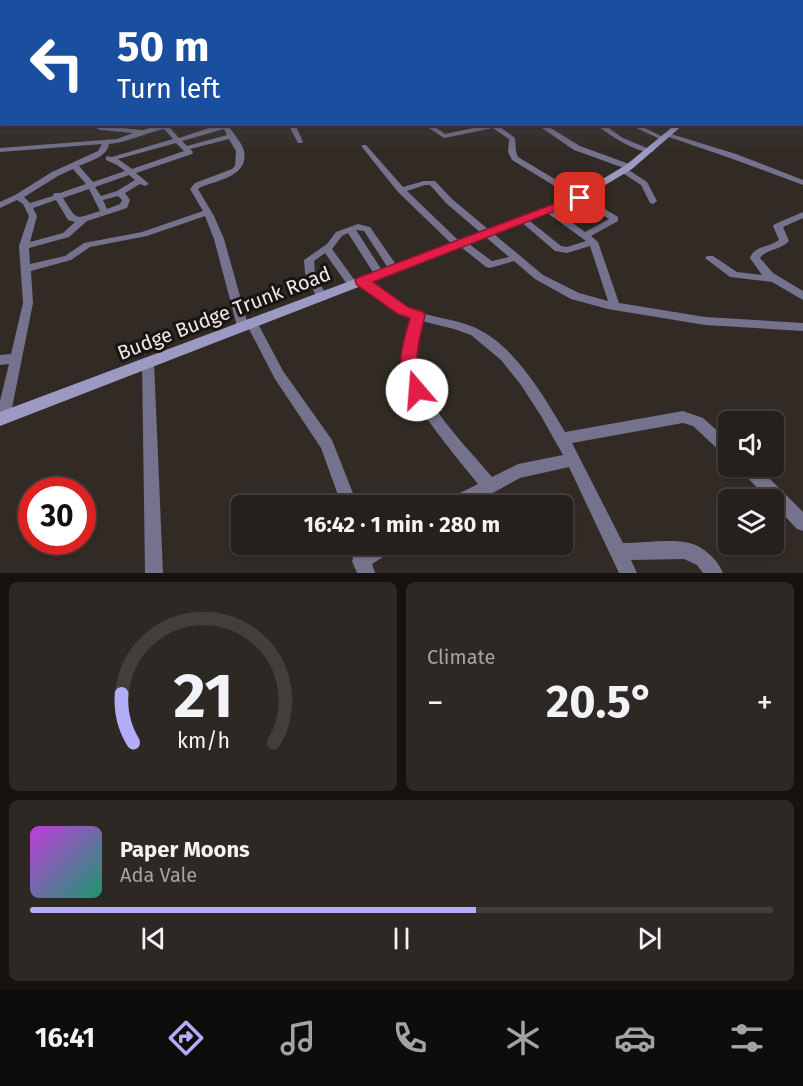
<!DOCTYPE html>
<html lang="en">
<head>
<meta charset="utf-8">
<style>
  :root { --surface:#26201c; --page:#2e2825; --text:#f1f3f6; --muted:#a4a3a3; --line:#423e3b; --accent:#b3adf9 }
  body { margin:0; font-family:"Fira Sans",sans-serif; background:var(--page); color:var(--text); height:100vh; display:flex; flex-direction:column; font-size:22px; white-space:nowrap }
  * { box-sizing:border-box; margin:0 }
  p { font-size:20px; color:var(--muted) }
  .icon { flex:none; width:33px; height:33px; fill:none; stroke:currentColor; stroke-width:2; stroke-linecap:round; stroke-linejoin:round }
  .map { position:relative; height:573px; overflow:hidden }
  .drawer { display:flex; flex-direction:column; gap:9px; padding:9px; background:#15120f; flex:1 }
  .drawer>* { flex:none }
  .top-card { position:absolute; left:0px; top:0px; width:804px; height:126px; box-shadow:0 2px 4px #0004,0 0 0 2px var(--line); background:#1a4fa0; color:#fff; overflow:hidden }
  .buttons { position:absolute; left:718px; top:411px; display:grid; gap:12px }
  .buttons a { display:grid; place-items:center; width:66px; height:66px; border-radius:9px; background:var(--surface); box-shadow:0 2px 4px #0004,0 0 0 2px var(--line); font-size:30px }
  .speed { position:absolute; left:18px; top:477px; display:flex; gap:12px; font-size:30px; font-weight:700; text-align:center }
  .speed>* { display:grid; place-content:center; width:78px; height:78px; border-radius:50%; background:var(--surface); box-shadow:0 2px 4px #0004,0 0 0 2px var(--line); line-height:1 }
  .speed .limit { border:9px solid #d22; background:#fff; color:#111 }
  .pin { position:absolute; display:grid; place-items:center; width:51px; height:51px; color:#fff; margin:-26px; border-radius:12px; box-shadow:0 3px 9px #0006 }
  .me { position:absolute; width:66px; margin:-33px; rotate:342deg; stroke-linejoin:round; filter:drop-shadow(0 0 4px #0008) }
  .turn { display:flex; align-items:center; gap:21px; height:126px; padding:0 18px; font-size:27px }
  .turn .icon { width:78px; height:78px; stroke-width:2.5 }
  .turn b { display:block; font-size:42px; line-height:51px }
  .big { font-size:45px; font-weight:700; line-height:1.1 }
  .drawer .tile { flex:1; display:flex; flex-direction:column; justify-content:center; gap:9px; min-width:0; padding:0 21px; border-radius:9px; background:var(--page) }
  .drawer .dial { align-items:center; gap:0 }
  .dial svg { height:156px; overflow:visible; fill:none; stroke:var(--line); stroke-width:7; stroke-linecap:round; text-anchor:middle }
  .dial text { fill:var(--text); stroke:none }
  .song { display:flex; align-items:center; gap:18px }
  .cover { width:72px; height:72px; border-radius:9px; background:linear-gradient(135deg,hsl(290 70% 55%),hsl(160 70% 35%)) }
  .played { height:6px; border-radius:3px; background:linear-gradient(90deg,var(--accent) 60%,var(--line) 60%) }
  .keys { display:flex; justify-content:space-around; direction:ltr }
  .heat { display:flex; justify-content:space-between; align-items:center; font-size:33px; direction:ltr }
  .drawer .tiles { flex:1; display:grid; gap:9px; grid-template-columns:1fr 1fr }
  .tile:last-child { grid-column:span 2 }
  .trip { position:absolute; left:231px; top:495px; width:342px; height:60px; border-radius:9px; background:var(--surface); box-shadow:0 2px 4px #0004,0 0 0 2px var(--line); font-weight:700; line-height:60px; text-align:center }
  .tabs { display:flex; height:96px; justify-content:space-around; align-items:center; background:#0f0d0b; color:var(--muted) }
  .tabs .icon { width:42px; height:42px }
  .tabs .active { color:var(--accent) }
  .tabs b { font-size:27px; color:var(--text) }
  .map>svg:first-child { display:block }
</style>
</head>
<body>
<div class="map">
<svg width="803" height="573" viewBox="0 0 803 573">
  <rect width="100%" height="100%" fill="#322b25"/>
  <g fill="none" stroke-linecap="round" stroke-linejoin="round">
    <g fill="#74728d" fill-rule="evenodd">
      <rect x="802" y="74" width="1" height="4"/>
      <rect x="802" y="85" width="1" height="4"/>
      <polygon points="2,89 2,93 0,94 0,90"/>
      <rect x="0" y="109" width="2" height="4"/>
      <path d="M85,124L142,130L167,124H181L170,128L179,138L221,124H233L229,127C234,134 242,143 244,151C249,176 218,180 201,187L198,189L214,216L224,239L247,321L252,319L256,320L283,371L332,440L358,506H342L321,448L275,379L248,327L243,330L239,329L237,326L214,239L205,216L147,236L90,247L71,260L31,271L33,303L10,418L8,422L3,424L0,423V401L9,364L0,365V355L11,354L23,303L19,246L29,216L23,204L17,200L0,208V202L15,195L52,172L98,151L102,144L0,152V148L117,139L133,133L101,130ZM164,129L173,139L112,157L106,156V160L117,165L125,171L93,182L79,166C90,161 107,157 109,144C128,142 145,133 164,129ZM224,129L227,135L187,146L182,141ZM229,139L236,151L235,166L232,169L195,183L190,189L203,211L142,232L84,243L65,256L30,264L29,248L69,237L87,221L127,208L130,200L125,193L140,184L145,186L149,184L136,173L192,154L193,152L190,149ZM176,143L184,151L132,169L118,159ZM73,169L86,184L60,193H54L53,196L30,203L24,197L58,176ZM129,175L135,180L117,191L101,196L95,187ZM89,189L100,211C74,219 78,222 63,198ZM118,196L122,200L120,204L107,209L103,200ZM56,200L68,220L75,222L63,233L30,242L37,216L33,208Z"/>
      <polygon points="288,124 295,124 303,142 302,143 298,143"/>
      <path d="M423,124H431L445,134L492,124H502L500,127L515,138L516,152L518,157L618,217V221L591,236L598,242L619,303L705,317L803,323V331L705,325L608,309L571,299L535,279L514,261L490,268L486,267L461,247H455L398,192L362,147V145H366L403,187L424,181H435L452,199L543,275L579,293L608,301L590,246L567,253L555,251L519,220L523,217L526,218L561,246L567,247L586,241L546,212V208H552L585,232L609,219L512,160L508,152L509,139L493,128L444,138ZM425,185H430L446,203L509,257L492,261L465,241H459L407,191Z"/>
      <polygon points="536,124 544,124 580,146 632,165 632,169 627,169 647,182 657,201 653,204 650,203 641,185 621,172 620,170 624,168 574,150"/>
      <path d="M595,124H603L623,138L654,151C642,157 606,133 595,124Z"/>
      <polygon points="628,124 637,124 667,139 662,140"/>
      <polygon points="668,133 736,154 803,180 803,185 730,158 666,136 665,135"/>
      <path d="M803,212V218L783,227L789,241C781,250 766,249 760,258L773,273L803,291V300L772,282L730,277L705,258L707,256H713L737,272L762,275L750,258C754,246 770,247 779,240L773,226L775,224Z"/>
      <polygon points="358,224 370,227 399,269 398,271 390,271 364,231 356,230 385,275 384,277 376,277 348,233 342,236 332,249 358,285 353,288 349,287 325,253 314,261 315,273 327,297 326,300 318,300 305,273 304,260 327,244 336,232"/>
      <path d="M362,278C378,283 392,300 408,308C428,317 450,318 471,326C513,342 543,395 565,432L683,411L703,418L729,441V457L724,455L693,426L683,423L572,443L623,543C640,543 668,539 684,542C701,544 717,558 723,573H703L697,565L684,559L631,560L637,573H619L569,467L520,478L469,506H444L446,500L478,484C455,454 402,397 402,358C402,345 408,331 411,318L388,307L358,283L357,281L358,279ZM422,321L454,329L471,335L501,360L521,385L541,416L563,455L518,464L492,477C467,447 420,401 414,362C412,349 419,334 422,321Z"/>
      <polygon points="148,357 152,359 154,362 163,573 145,573 142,362 144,359"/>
      <polygon points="739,466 757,466 803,512 803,531 797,529 774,505 774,500 769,500 741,471"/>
      <polygon points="350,544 367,544 367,547 372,544 396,544 394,550 372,564 375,573 357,573 352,561 353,559"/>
    </g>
    <polygon fill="#9c99c3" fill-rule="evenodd" points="676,124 684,124 632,169 575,203 0,426 0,412 569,199 626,165"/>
  </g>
  <linearGradient id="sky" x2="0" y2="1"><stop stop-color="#1c1814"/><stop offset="0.47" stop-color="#494a51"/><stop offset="1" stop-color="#494a51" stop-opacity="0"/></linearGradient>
  <rect width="803" height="152" fill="url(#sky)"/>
  <path fill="#e11d48" stroke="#92132f" stroke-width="1.5" d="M580,194L583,195V200L373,282L408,307L423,312L425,315C418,347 411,359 426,390L423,395L417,397L411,395C395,362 401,351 410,318L398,314L357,285L355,281L357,278Z"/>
  <g text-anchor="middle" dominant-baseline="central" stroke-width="6" stroke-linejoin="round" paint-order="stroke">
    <g font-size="20" fill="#eee9e5" stroke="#181412">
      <text transform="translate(224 313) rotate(-21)">Budge Budge Trunk Road</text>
    </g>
  </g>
</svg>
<div class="buttons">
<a><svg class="icon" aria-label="sound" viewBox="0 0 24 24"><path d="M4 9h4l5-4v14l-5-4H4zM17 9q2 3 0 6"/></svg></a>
<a><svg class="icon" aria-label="layers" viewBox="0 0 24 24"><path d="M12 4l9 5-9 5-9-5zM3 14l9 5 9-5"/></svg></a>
</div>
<div class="speed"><div class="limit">30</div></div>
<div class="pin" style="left:580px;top:198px;background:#d93025"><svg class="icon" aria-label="arrive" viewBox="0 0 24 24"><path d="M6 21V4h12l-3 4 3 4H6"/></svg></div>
<svg class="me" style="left:417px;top:390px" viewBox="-20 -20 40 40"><circle r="19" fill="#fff"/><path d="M0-13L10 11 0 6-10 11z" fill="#e11d48"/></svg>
<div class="trip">16:42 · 1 min · 280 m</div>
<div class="top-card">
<div class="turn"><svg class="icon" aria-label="left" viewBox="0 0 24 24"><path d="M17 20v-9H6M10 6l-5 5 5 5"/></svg><div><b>50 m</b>Turn left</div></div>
</div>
</div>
<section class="drawer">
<div class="tiles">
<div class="tile dial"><svg viewBox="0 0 100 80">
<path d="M14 69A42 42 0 1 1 86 69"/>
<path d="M14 69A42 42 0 0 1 8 44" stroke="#b3adf9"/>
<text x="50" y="56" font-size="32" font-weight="700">21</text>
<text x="50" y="72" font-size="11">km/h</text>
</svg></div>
<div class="tile"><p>Climate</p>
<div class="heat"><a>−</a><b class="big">20.5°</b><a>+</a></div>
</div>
<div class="tile">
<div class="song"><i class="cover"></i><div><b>Paper Moons</b><p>Ada Vale</p></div></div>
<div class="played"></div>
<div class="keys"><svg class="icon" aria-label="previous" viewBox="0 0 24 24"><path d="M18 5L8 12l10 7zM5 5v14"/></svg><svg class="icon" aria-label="pause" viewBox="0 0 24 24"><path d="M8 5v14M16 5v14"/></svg><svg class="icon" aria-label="next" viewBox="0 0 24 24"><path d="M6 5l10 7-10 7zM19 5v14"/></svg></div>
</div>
</div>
</section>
<nav class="tabs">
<b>16:41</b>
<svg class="icon active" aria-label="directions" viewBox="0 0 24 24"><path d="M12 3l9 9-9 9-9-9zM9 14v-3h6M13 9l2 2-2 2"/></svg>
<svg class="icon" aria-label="music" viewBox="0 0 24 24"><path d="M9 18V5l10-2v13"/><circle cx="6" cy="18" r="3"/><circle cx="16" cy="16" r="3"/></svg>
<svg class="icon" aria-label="phone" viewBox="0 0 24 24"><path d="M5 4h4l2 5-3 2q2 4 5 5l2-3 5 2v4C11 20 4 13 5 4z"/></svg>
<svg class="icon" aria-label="climate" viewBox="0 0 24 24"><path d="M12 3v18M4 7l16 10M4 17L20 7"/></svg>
<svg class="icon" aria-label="car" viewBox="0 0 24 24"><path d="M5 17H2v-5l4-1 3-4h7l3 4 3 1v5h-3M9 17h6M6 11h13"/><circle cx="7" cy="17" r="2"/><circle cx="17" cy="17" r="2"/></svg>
<svg class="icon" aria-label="filters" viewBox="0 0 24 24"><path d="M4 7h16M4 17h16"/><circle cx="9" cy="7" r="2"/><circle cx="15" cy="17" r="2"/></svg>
</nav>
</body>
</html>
